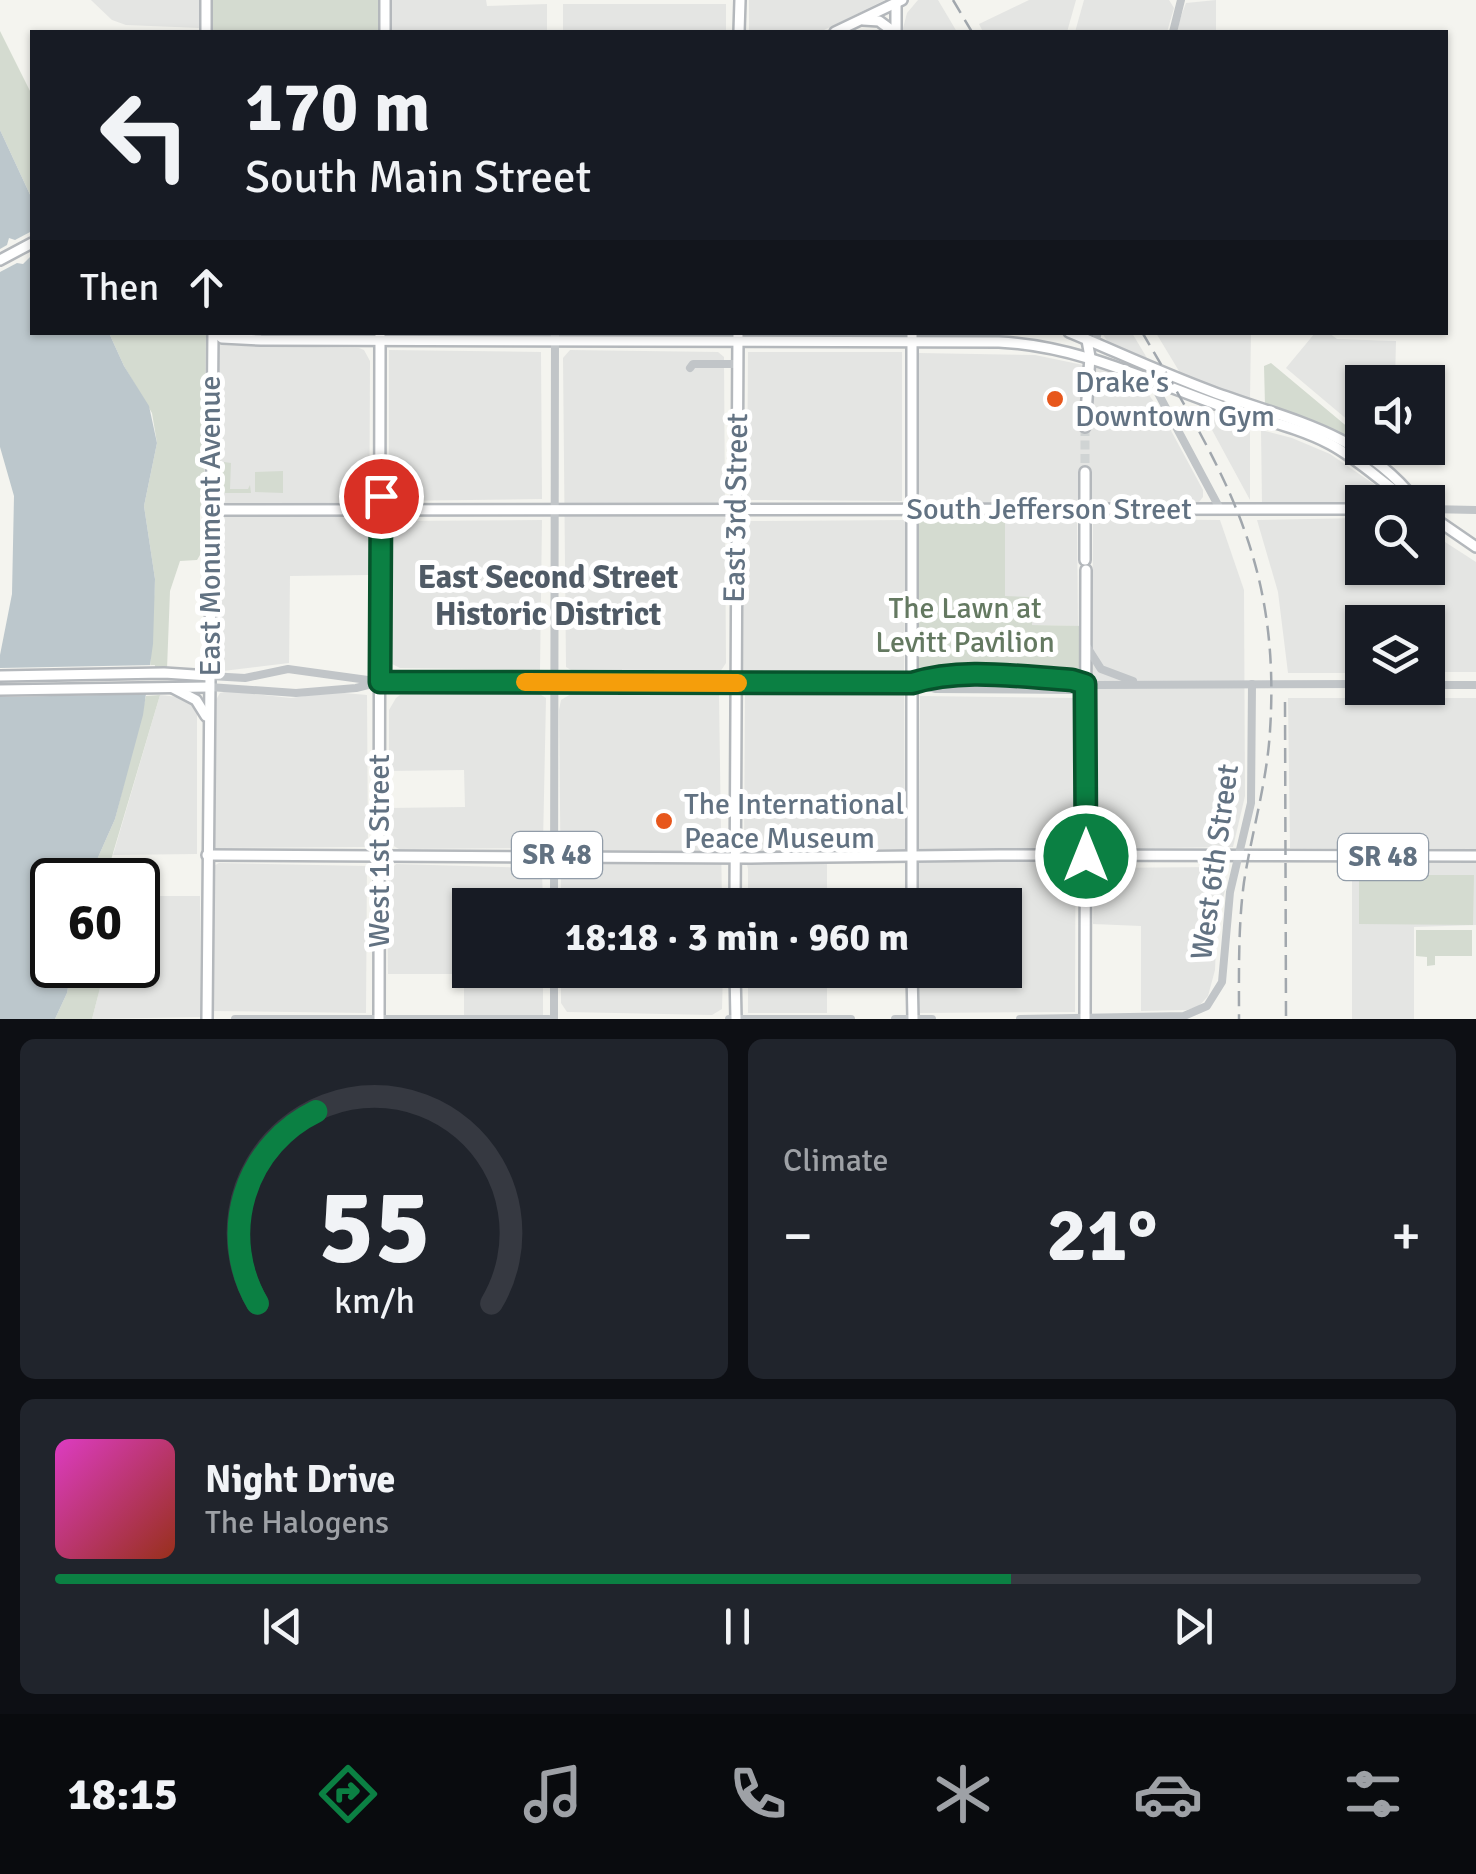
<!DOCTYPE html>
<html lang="en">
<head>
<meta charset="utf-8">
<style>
  :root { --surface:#171b24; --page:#20242c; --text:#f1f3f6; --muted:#9ea1a6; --line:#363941; --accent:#0b8043 }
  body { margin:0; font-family:Signika,sans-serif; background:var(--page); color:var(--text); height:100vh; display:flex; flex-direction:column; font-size:38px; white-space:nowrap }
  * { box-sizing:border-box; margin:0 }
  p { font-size:32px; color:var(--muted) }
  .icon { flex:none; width:55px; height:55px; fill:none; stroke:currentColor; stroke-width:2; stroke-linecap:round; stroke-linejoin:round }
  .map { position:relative; height:1019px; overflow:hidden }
  .drawer { display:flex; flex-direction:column; gap:20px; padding:20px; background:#0d0f14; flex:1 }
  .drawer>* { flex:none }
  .top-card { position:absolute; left:30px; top:30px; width:1418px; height:305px; border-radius:0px; box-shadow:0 2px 8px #0004; background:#171b24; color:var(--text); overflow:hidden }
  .controls { position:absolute; left:1345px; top:365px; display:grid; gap:20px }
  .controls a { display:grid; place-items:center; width:100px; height:100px; border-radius:0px; background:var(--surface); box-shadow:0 2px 8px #0004; font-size:50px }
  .speed { position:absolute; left:30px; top:858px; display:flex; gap:20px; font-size:50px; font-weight:700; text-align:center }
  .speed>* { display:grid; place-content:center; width:130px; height:130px; border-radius:50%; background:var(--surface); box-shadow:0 2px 8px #0004; line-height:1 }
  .speed .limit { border:5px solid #111; border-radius:15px; background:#fff; color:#111 }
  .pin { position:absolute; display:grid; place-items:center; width:85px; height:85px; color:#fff; margin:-42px; border:5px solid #fff; border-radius:50%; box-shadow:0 2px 10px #0007 }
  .me { position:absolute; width:110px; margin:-55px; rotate:0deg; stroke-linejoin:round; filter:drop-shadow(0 0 8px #0008) }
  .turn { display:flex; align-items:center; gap:35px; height:210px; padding:0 50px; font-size:45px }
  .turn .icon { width:130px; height:130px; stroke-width:2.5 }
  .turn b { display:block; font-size:70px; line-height:85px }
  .then { display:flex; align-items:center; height:95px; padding:0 50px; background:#0003; gap:20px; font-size:38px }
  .big { font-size:75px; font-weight:700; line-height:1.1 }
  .drawer .card { flex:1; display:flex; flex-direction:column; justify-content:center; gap:15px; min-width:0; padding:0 35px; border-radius:15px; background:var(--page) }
  .drawer .dial { align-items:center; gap:0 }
  .dial svg { height:260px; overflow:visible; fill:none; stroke:var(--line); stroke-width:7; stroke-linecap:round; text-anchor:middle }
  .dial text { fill:var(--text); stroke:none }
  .song { display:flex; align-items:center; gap:30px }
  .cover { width:120px; height:120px; border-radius:15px; background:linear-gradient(135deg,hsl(310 70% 55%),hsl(10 70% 35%)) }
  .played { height:10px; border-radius:5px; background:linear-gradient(90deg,var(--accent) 70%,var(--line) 70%) }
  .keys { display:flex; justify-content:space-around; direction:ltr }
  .heat { display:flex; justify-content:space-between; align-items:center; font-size:55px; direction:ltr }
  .drawer .tiles { flex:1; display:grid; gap:20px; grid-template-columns:1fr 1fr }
  .card:last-child { grid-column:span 2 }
  .trip { position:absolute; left:452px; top:888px; width:570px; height:100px; border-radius:0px; background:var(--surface); box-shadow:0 2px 8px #0004; font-weight:700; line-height:100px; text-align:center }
  .tabs { display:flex; height:160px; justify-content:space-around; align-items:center; background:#090b0e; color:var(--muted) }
  .tabs .icon { width:70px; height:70px }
  .tabs .on { color:var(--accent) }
  .tabs b { font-size:45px; color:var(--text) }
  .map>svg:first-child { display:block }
</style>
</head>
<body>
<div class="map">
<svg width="1476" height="1019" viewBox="0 0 1476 1019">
  <rect width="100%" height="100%" fill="#f4f4ef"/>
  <g fill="#e4e5e3">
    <polygon points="91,0 200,0 200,28 126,25 112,20"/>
    <polygon points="390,0 486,0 487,6 547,4 547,32 390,32"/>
    <polygon points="749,0 885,0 820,32 749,32"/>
    <polygon points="918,0 938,0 957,32 902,32 907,13"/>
    <polygon points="1029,0 1076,0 1067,32 983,32 979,24"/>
    <polygon points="1084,0 1169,0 1174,8 1167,32 1075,32"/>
    <polygon points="1216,0 1216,32 1175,32 1186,3"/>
    <rect x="563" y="4" width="163" height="28"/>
    <polygon points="1102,333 1132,333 1147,358 1108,342"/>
    <polygon points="1156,333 1251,333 1250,399 1245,401 1182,376"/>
    <polygon points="1315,333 1329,333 1337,339 1396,341 1395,382 1362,382 1362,432 1286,368"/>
    <polygon points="218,345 359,348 364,350 370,361 369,575 290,576 289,663 223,671 216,663"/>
    <polygon points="389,350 541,352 542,499 389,501"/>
    <polygon points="570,350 718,352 724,357 726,663 720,672 576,673 566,667 563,358"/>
    <polygon points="748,352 902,352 902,501 747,500"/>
    <polygon points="919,353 1035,355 1107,370 1142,385 1161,412 1203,490 1203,497 1199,502 918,503"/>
    <polygon points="1198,404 1224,417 1250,424 1250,500"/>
    <polygon points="1261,430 1292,438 1330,454 1381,489 1384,495 1381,501 1262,505"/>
    <polygon points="1005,518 1077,519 1078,626 1031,625 1005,596"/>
    <polygon points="1362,518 1362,568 1428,568 1428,531 1476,562 1476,672 1428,672 1428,622 1362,622 1362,673 1288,673 1278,592 1257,520"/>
    <polygon points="1093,519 1220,520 1244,590 1245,796 1233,847 1091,849"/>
    <polygon points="542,520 540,670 400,668 392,664 388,648 389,521"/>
    <polygon points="906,520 904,671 743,674 744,521"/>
    <polygon points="228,691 291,698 333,692 367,695 368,847 213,848 213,705 220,693"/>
    <polygon points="538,693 546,698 543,844 538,848 399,849 392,845 389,808 465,807 464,770 389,771 389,710 396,698 400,695"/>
    <polygon points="571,694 719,695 722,905 561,905 559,710 561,700"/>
    <polygon points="904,694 905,849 827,850 827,905 748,905 748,869 744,850 745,695"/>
    <polygon points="160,695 188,698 197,712 197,854 113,855"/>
    <polygon points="920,696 1076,698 1075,1012 917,1013 917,970 1005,970 1005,905 918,905"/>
    <polygon points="1288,698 1476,698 1476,849 1290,848"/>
    <polygon points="1476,856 1476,925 1414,927 1414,1019 1352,1019 1352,857"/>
    <polygon points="219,863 367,866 366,1013 212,1011 210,873 212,867"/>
    <polygon points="396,864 534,868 542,871 543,905 470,905 470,970 543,970 543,1019 464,1019 464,974 388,974 387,874"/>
    <polygon points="1217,867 1223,870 1227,883 1217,921 1215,970 1208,996 1199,1006 1187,1010 1141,1011 1141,926 1093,924 1094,868"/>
    <polygon points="138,896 200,896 200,1017 92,1019 106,965 138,965"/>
    <polygon points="561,970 723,970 722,1009 712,1015 567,1012 561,1003"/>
    <rect x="748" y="970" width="79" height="43"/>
  </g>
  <g fill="#d4dbd0">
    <polygon points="208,0 385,0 384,32 208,32"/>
    <polygon points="0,31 32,95 32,199 0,130"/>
    <polygon points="109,333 206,333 204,503 200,511 200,555 197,560 180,561 170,591 167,669 150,670 155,579 144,506 157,443 152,413 124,366"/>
    <rect x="555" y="333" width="103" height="8"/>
    <polygon points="1271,363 1362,439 1359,444 1325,425 1265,405 1264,366"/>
    <polygon points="224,462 231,463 230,489 248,489 250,485 251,493 220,493 221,466"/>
    <polygon points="283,471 283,493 255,492 255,472"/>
    <polygon points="913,509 1005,509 1005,596 1031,597 1032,625 1086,626 1085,684 1071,680 932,676 912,683"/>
    <polygon points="160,695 105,880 88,880 115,819 146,696"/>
    <polygon points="1359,875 1474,875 1473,925 1359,924"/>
    <polygon points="1416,930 1472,930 1472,956 1435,956 1435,965 1427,966 1427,957 1416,956"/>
    <polygon points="72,965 106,965 92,1019 55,1019 67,993"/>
  </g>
  <polygon fill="#bcc7cc" points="0,130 32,199 32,332 109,333 124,366 149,406 157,443 144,506 155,579 153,644 143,715 115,819 88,880 52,880 52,965 72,965 67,993 55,1019 0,1019 0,655 12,594 14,496 0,447"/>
  <g fill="#f4f4ef">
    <polygon points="32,231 32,255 23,264 17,263 0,272 0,249 7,245 9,238 15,240"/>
    <polygon points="155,665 151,694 0,697 0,668"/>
  </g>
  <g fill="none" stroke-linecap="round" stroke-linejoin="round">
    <polyline stroke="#d0d4d4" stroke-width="9" stroke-dasharray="9 4.5" stroke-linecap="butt" points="1085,427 1085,472"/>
    <g stroke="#b4b8bc" stroke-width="14">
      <g id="major">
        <polyline points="863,20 879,21 894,32"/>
        <polyline points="206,32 206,0"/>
        <polyline points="385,32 385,0"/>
        <polyline points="739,32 740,0"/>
        <polyline points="835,32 902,0"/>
        <polyline points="896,32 896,3"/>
        <polyline points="0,260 32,243"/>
        <path d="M215,332L222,338L261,340L999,342C1079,346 1147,380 1221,406C1257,419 1296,426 1330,444C1360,460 1383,484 1411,502"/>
        <polyline points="912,332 912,905"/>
        <path d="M1069,332C1117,352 1164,374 1213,392C1289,420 1361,432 1415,500"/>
        <polyline points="1085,427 1090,357 1087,340"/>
        <polyline points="1085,472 1085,560"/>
        <polyline points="1385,502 1387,485"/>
        <polyline points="212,514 222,510 1362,509"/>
        <polyline points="1428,514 1476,547"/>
        <polyline points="0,676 164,673 210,676"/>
        <polyline points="173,688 196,700 206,716"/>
        <polyline points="0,690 209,687"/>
        <polyline points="207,855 751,858 999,855 1476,856"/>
        <polyline points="735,905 738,332"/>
        <polyline points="735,970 736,1019"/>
        <polyline points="912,970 913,1019"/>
        <polyline points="207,1019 213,332"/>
        <polyline points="379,1019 380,332"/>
        <polyline points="1085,1019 1086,570"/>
      </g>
    </g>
    <g stroke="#c1c5c8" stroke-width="8">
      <polyline points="1173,32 1181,0"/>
      <polyline points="1095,343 1098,332"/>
      <polyline points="690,368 693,364 738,364"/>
      <polyline points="1151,380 1220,509"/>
      <polyline points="1428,509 1476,510"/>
      <polyline points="1087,647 1101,669 1133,681"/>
      <polyline points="210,676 245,678 288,669 375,681"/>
      <polyline points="916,682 932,676 982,675 1098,685 1362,684"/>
      <polyline points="1428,685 1476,685"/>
      <polyline points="209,687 296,693 356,688 380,682 444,681 912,683 935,689 1072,690 1085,684"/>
      <polyline points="554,905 555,332"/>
      <polyline points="554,970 554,1019"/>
      <polyline points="235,1019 549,1019"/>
      <polyline points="729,1019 851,1019"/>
      <polyline points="895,1019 932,1019"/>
      <polyline points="1020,1019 1184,1016 1207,1006 1222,982 1230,892 1251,803 1252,684"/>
    </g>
    <use href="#major" stroke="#fff" stroke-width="9"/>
    <g stroke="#a1a7ad" stroke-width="2.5" stroke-dasharray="15 8" stroke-linecap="butt">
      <polyline points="953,0 972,32"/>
      <path d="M1142,332C1224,472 1281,562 1270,731C1267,782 1252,831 1244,882C1238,927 1239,973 1239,1019"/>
      <polyline points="1285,702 1286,1019"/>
    </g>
  </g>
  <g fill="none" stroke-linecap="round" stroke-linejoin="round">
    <g stroke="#07532c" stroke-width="25">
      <path id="route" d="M381,496L380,682L912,683C962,667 1020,677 1072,680L1085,684L1086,856"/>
    </g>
    <use href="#route" stroke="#0b8043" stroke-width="18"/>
    <polyline stroke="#f59e0b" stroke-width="18" points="525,682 738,683"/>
  </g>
  <g fill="#e7571c" stroke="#fff" stroke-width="4">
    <circle cx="1055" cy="399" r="10"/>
    <circle cx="664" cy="821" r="10"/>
  </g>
  <g text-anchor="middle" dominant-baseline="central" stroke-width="10" stroke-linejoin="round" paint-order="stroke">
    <g fill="#fff" stroke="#919ca8" stroke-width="2.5">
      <rect x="512" y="832" width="90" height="46" rx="8"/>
      <rect x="1338" y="834" width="90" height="46" rx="8"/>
    </g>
    <g font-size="28" font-weight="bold" fill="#627282">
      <text x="557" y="855">SR 48</text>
      <text x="1383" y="857">SR 48</text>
    </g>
    <g font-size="30" fill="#627282" stroke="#fff" text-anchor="start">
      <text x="1075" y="382">Drake's<tspan x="1075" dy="34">Downtown Gym</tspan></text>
      <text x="684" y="804">The International<tspan x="684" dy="34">Peace Museum</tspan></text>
    </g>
    <g font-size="30" fill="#627282" stroke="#fff">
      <text transform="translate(736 508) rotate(-89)">East 3rd Street</text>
      <text x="1049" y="509">South Jefferson Street</text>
      <text transform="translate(210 526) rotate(-90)">East Monument Avenue</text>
      <text transform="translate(379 851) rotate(-90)">West 1st Street</text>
      <text transform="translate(1215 862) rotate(-82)">West 6th Street</text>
    </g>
    <g font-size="30" fill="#647961" stroke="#fff">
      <text x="965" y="608">The Lawn at<tspan x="965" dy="34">Levitt Pavilion</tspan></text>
    </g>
    <g font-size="32" font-weight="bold" fill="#505b66" stroke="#fff">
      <text x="548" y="577">East Second Street<tspan x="548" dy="37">Historic District</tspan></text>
    </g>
  </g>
</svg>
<div class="controls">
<a><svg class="icon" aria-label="sound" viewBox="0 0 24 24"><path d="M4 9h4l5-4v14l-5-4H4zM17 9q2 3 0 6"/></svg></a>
<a><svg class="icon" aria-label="search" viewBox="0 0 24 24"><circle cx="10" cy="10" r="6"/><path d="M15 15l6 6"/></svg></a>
<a><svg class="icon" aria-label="layers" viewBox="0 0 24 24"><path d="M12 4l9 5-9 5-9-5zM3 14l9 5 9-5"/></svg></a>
</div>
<div class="speed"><div class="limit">60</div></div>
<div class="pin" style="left:381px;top:496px;background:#d93025"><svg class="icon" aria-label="arrive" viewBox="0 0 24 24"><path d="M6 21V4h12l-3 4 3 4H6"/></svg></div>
<svg class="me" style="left:1086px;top:856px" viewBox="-20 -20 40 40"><circle r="17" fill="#0b8043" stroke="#fff" stroke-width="3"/><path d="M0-11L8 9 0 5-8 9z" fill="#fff"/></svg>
<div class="trip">18:18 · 3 min · 960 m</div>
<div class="top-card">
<div class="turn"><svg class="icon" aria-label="left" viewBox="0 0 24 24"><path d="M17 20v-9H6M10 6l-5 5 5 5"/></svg><div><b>170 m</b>South Main Street</div></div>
<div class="then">Then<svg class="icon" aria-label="ahead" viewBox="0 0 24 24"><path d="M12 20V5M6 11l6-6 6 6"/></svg></div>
</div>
</div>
<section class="drawer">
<div class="tiles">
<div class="card dial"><svg viewBox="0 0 100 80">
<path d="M14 69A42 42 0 1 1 86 69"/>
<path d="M14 69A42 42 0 0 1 32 10" stroke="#0b8043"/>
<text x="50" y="56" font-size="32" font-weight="700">55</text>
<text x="50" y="72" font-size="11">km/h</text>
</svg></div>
<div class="card"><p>Climate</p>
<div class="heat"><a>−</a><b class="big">21°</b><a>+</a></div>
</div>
<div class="card">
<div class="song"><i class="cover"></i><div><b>Night Drive</b><p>The Halogens</p></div></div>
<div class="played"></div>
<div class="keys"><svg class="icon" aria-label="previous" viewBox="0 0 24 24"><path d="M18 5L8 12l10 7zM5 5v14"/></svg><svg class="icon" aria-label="pause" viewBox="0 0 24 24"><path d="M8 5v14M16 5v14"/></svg><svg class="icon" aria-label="next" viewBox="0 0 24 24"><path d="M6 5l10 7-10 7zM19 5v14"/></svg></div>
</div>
</div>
</section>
<nav class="tabs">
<b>18:15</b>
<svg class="icon on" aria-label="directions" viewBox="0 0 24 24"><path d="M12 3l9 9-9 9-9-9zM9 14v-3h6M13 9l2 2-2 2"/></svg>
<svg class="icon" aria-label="music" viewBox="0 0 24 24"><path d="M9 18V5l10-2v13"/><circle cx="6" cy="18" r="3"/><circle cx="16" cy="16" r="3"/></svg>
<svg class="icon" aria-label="phone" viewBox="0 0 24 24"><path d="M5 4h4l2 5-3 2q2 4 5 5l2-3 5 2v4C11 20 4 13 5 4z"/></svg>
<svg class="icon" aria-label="climate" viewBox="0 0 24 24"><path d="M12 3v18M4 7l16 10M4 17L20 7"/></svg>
<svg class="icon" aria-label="car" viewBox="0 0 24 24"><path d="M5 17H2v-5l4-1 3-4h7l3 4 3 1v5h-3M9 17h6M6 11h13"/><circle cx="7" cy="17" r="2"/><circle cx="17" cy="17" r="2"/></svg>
<svg class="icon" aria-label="filters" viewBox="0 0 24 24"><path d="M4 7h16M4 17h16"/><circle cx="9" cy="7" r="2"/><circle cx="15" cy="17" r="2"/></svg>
</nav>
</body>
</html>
